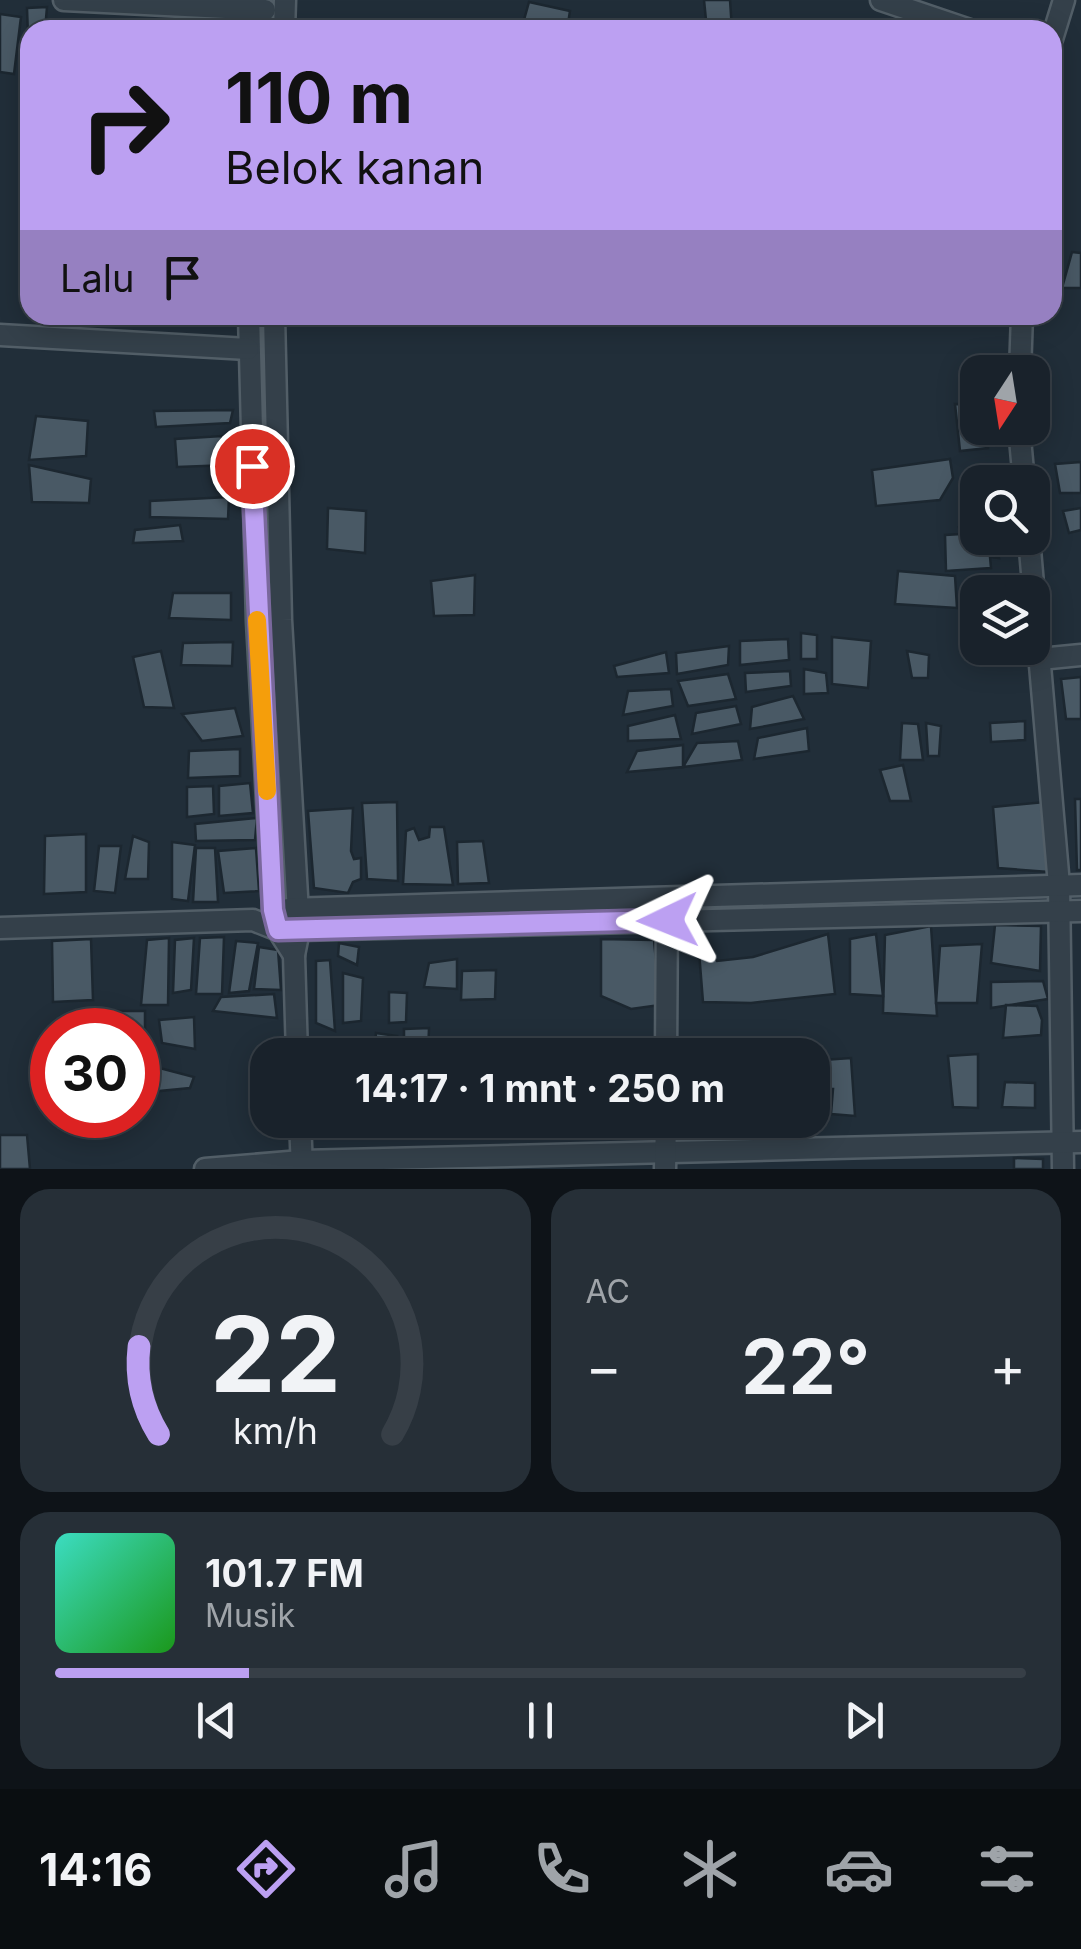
<!DOCTYPE html>
<html lang="id">
<head>
<meta charset="utf-8">
<style>
  :root { --surface:#19222b; --page:#262f37; --text:#f1f3f6; --muted:#9fa4a9; --line:#373f47; --accent:#bca0f2 }
  body { margin:0; font-family:Inter,sans-serif; background:var(--page); color:var(--text); height:100vh; display:flex; flex-direction:column; font-size:38px; white-space:nowrap }
  * { box-sizing:border-box; margin:0 }
  p { font-size:32px; color:var(--muted) }
  .icon { flex:none; width:55px; height:55px; fill:none; stroke:currentColor; stroke-width:2; stroke-linecap:round; stroke-linejoin:round }
  .map { position:relative; height:1169px; overflow:hidden }
  .panel { display:flex; flex-direction:column; gap:20px; padding:20px; background:#0e1318; flex:1 }
  .panel>* { flex:none }
  .banner { position:absolute; left:20px; top:20px; width:1042px; height:305px; border-radius:30px; box-shadow:0 5px 25px #0003,0 0 0 2px var(--line); background:#bca0f2; color:#111; overflow:hidden }
  .needle { width:65px; rotate:192deg }
  .fabs { position:absolute; left:960px; top:355px; display:grid; gap:20px }
  .fabs a { display:grid; place-items:center; width:90px; height:90px; border-radius:20px; background:var(--surface); box-shadow:0 5px 25px #0003,0 0 0 2px var(--line); font-size:50px }
  .speed { position:absolute; left:30px; top:1008px; display:flex; gap:20px; font-size:50px; font-weight:700; text-align:center }
  .speed>* { display:grid; place-content:center; width:130px; height:130px; border-radius:50%; background:var(--surface); box-shadow:0 5px 25px #0003,0 0 0 2px var(--line); line-height:1 }
  .speed .limit { border:15px solid #d22; background:#fff; color:#111 }
  .pin { position:absolute; display:grid; place-items:center; width:85px; height:85px; color:#fff; margin:-42px; border:5px solid #fff; border-radius:50%; box-shadow:0 2px 10px #0007 }
  .me { position:absolute; width:110px; margin:-55px; rotate:268deg; stroke-linejoin:round; filter:drop-shadow(0 0 8px #0008) }
  .turn { display:flex; align-items:center; gap:35px; height:210px; padding:0 40px; font-size:45px }
  .turn .icon { width:130px; height:130px; stroke-width:2.5 }
  .turn b { display:block; font-size:70px; line-height:85px }
  .then { display:flex; align-items:center; height:95px; padding:0 40px; background:#0003; gap:20px; font-size:38px }
  .big { font-size:75px; font-weight:700; line-height:1.1 }
  .panel .card { flex:1; display:flex; flex-direction:column; justify-content:center; gap:15px; min-width:0; padding:0 35px; border-radius:30px; background:var(--page) }
  .panel .dial { align-items:center; gap:0 }
  .dial svg { height:260px; overflow:visible; fill:none; stroke:var(--line); stroke-width:7; stroke-linecap:round; text-anchor:middle }
  .dial text { fill:var(--text); stroke:none }
  .song { display:flex; align-items:center; gap:30px }
  .cover { width:120px; height:120px; border-radius:15px; background:linear-gradient(135deg,hsl(170 70% 55%),hsl(120 70% 35%)) }
  .played { height:10px; border-radius:5px; background:linear-gradient(90deg,var(--accent) 20%,var(--line) 20%) }
  .keys { display:flex; justify-content:space-around; direction:ltr }
  .heat { display:flex; justify-content:space-between; align-items:center; font-size:55px; direction:ltr }
  .panel .tiles { flex:1; display:grid; gap:20px; grid-template-columns:1fr 1fr }
  .card:last-child { grid-column:span 2 }
  .trip { position:absolute; left:250px; top:1038px; width:580px; height:100px; border-radius:30px; background:var(--surface); box-shadow:0 5px 25px #0003,0 0 0 2px var(--line); font-weight:700; line-height:100px; text-align:center }
  .menu { display:flex; height:160px; justify-content:space-around; align-items:center; background:#0a0e11; color:var(--muted) }
  .menu .icon { width:70px; height:70px }
  .menu .current { color:var(--accent) }
  .menu b { font-size:45px; color:var(--text) }
  .map>svg:first-child { display:block }
</style>
</head>
<body>
<div class="map">
<svg width="1081" height="1169" viewBox="0 0 1081 1169">
  <rect width="100%" height="100%" fill="#212e39"/>
  <g fill="#495965" stroke="#1c2730" stroke-width="2.5">
    <polygon points="704,0 730,0 732,30 707,30"/>
    <polygon points="529,2 570,11 567,30 522,27"/>
    <polygon points="47,7 45,30 30,30 28,36 27,8"/>
    <polygon points="0,14 21,17 14,74 0,72"/>
    <polygon points="1072,252 1081,253 1081,288 1062,288"/>
    <polygon points="955,404 978,405 978,428 990,428 988,448 960,451"/>
    <polygon points="233,410 230,423 156,427 154,411"/>
    <polygon points="36,416 88,421 86,456 29,460"/>
    <polygon points="222,436 230,465 177,467 175,439"/>
    <polygon points="950,459 953,478 940,500 876,506 872,470"/>
    <polygon points="1081,462 1081,493 1060,493 1055,464"/>
    <polygon points="29,465 91,479 89,503 32,502"/>
    <polygon points="229,497 228,519 150,517 150,501"/>
    <polygon points="328,508 366,511 365,553 327,549"/>
    <polygon points="1081,508 1081,530 1069,533 1063,511"/>
    <polygon points="978,524 978,538 995,541 999,558 990,557 991,568 946,571 945,535 960,534 959,527"/>
    <polygon points="180,525 183,541 133,543 135,530"/>
    <polygon points="898,571 955,576 957,608 895,604"/>
    <polygon points="475,575 474,615 434,616 431,581"/>
    <polygon points="992,576 992,583 1004,581 1008,590 1018,592 978,592 978,617 965,617 964,588 970,585 975,577"/>
    <polygon points="173,593 231,593 231,620 169,618"/>
    <polygon points="801,633 817,635 817,659 801,659"/>
    <polygon points="832,637 871,641 868,688 832,684"/>
    <polygon points="788,639 789,660 740,665 740,641"/>
    <polygon points="233,642 232,666 181,665 183,643"/>
    <polygon points="729,646 728,665 677,674 676,653"/>
    <polygon points="161,651 174,708 144,707 133,657"/>
    <polygon points="907,651 929,655 928,678 912,678"/>
    <polygon points="666,652 669,673 617,677 614,666"/>
    <polygon points="804,669 826,673 828,693 804,694"/>
    <polygon points="790,671 791,686 746,692 745,673"/>
    <polygon points="728,674 736,699 688,706 678,681"/>
    <polygon points="1081,677 1081,719 1066,719 1061,679"/>
    <polygon points="671,689 673,706 623,715 628,691"/>
    <polygon points="793,696 804,719 750,729 752,707"/>
    <polygon points="736,706 741,724 692,734 696,713"/>
    <polygon points="235,708 243,736 202,741 182,714"/>
    <polygon points="675,715 681,739 628,741 628,726"/>
    <polygon points="1025,721 1025,740 991,742 990,723"/>
    <polygon points="902,723 918,724 923,760 900,760"/>
    <polygon points="926,723 941,726 939,756 928,756"/>
    <polygon points="807,728 809,751 754,759 758,738"/>
    <polygon points="738,741 742,760 683,767 697,743"/>
    <polygon points="683,745 683,767 627,772 637,751"/>
    <polygon points="240,749 240,776 188,778 189,751"/>
    <polygon points="903,765 911,801 890,801 880,770"/>
    <polygon points="250,783 253,813 219,816 219,786"/>
    <polygon points="213,786 214,814 187,817 187,787"/>
    <polygon points="1075,799 1081,799 1081,870 1077,870"/>
    <polygon points="397,802 398,881 367,879 362,803"/>
    <polygon points="1045,802 1049,872 998,868 993,807"/>
    <polygon points="353,808 351,851 354,859 361,858 361,879 353,882 348,893 314,888 308,811"/>
    <polygon points="257,818 255,840 196,841 195,824"/>
    <polygon points="430,827 444,827 453,885 403,884 406,831 414,828 419,840 429,837"/>
    <polygon points="86,834 86,892 44,894 45,836"/>
    <polygon points="133,836 149,842 148,879 125,879"/>
    <polygon points="483,841 489,883 458,884 457,842"/>
    <polygon points="172,842 195,845 188,901 172,899"/>
    <polygon points="99,846 121,846 115,893 94,891"/>
    <polygon points="196,848 215,848 218,902 193,902"/>
    <polygon points="256,848 259,891 224,893 218,851"/>
    <polygon points="995,925 1041,926 1040,971 991,963"/>
    <polygon points="931,926 937,1016 883,1013 885,935"/>
    <polygon points="828,934 835,994 751,1003 703,1002 698,939 717,961 753,957"/>
    <polygon points="876,934 883,996 850,994 850,939"/>
    <polygon points="224,937 222,994 196,994 200,938"/>
    <polygon points="169,938 168,1005 141,1005 147,940"/>
    <polygon points="194,938 191,990 173,993 175,940"/>
    <polygon points="91,939 93,1000 53,1002 52,941"/>
    <polygon points="601,939 654,940 660,1005 631,1009 601,996"/>
    <polygon points="236,941 258,943 249,991 229,993"/>
    <polygon points="339,943 359,947 357,965 338,956"/>
    <polygon points="982,944 977,1003 936,1003 940,946"/>
    <polygon points="259,947 278,950 281,990 254,989"/>
    <polygon points="457,959 457,989 424,987 429,963"/>
    <polygon points="330,960 335,1031 316,1023 316,961"/>
    <polygon points="496,970 495,999 461,1000 462,971"/>
    <polygon points="343,973 363,978 361,1021 343,1023"/>
    <polygon points="1043,981 1048,999 991,1008 991,982"/>
    <polygon points="389,992 407,993 406,1022 389,1023"/>
    <polygon points="274,994 277,1018 213,1011 221,997"/>
    <polygon points="1006,1005 1037,1006 1042,1020 1041,1035 1003,1038"/>
    <polygon points="98,1011 145,1011 145,1031 99,1030"/>
    <polygon points="194,1017 195,1049 162,1043 159,1020"/>
    <polygon points="429,1028 428,1055 404,1055 404,1029"/>
    <polygon points="376,1033 397,1036 394,1055 374,1055"/>
    <polygon points="978,1054 978,1108 953,1107 948,1056"/>
    <polygon points="851,1058 855,1116 831,1114 833,1089 820,1089 823,1060"/>
    <polygon points="152,1066 194,1077 190,1088 149,1092"/>
    <polygon points="1005,1082 1035,1083 1035,1108 1002,1107"/>
    <polygon points="812,1102 819,1102 820,1129 798,1130 797,1120 812,1120"/>
    <polygon points="332,1120 363,1120 362,1137 332,1135"/>
    <polygon points="393,1120 421,1120 422,1131 391,1129"/>
    <polygon points="424,1120 445,1120 445,1134 422,1131"/>
    <polygon points="757,1120 779,1120 776,1138 757,1136"/>
    <polygon points="0,1135 27,1135 30,1169 0,1169"/>
    <polygon points="1014,1158 1043,1159 1043,1169 1014,1169"/>
  </g>
  <g fill="none" stroke-linecap="round" stroke-linejoin="round">
    <g stroke="#525e67" stroke-width="25">
      <g id="street">
        <polyline points="64,0 265,10"/>
        <polyline points="881,0 970,30"/>
        <polyline points="284,30 285,0"/>
        <polyline points="1052,39 1064,0"/>
        <polyline points="249,315 257,622 273,909 278,930 294,955 299,930 281,620 274,315"/>
        <polyline points="0,335 248,349"/>
        <polyline points="1020,372 1022,315"/>
        <polyline points="1019,428 1024,482"/>
        <polyline points="1029,538 1059,885 1063,1169"/>
        <polyline points="1040,659 1081,655"/>
        <polyline points="288,909 1081,885"/>
        <polyline points="0,928 253,920 278,930 299,930 1081,911"/>
        <polyline points="294,955 297,1055"/>
        <polyline points="666,1055 667,907"/>
        <polyline points="300,1120 302,1169"/>
        <polyline points="205,1169 301,1161 1081,1142"/>
        <polyline points="665,1169 666,1120"/>
      </g>
    </g>
    <use href="#street" stroke="#34404a" stroke-width="20"/>
  </g>
  <g fill="none" stroke-linecap="round" stroke-linejoin="round">
    <g stroke="#7a689d" stroke-width="25">
      <polyline id="route" points="252,466 273,910 278,930 668,920"/>
    </g>
    <use href="#route" stroke="#bca0f2" stroke-width="18"/>
    <polyline stroke="#f59e0b" stroke-width="18" points="257,620 267,791"/>
  </g>
</svg>
<div class="fabs">
<a><svg class="needle" viewBox="-14 -14 28 28"><path d="M0-13l5 13h-10z" fill="#e53935"/><path d="M0 13l5-13h-10z" fill="#9fa4a9"/></svg></a>
<a><svg class="icon" aria-label="search" viewBox="0 0 24 24"><circle cx="10" cy="10" r="6"/><path d="M15 15l6 6"/></svg></a>
<a><svg class="icon" aria-label="layers" viewBox="0 0 24 24"><path d="M12 4l9 5-9 5-9-5zM3 14l9 5 9-5"/></svg></a>
</div>
<div class="speed"><div class="limit">30</div></div>
<div class="pin" style="left:252px;top:466px;background:#d93025"><svg class="icon" aria-label="arrive" viewBox="0 0 24 24"><path d="M6 21V4h12l-3 4 3 4H6"/></svg></div>
<svg class="me" style="left:668px;top:920px" viewBox="-20 -20 40 40"><path d="M0-17L14 15 0 8-14 15z" fill="#bca0f2" stroke="#fff" stroke-width="4"/></svg>
<div class="trip">14:17 · 1 mnt · 250 m</div>
<div class="banner">
<div class="turn"><svg class="icon" aria-label="right" viewBox="0 0 24 24"><path d="M7 20v-9h11M14 6l5 5-5 5"/></svg><div><b>110 m</b>Belok kanan</div></div>
<div class="then">Lalu<svg class="icon" aria-label="arrive" viewBox="0 0 24 24"><path d="M6 21V4h12l-3 4 3 4H6"/></svg></div>
</div>
</div>
<section class="panel">
<div class="tiles">
<div class="card dial"><svg viewBox="0 0 100 80">
<path d="M14 69A42 42 0 1 1 86 69"/>
<path d="M14 69A42 42 0 0 1 8 42" stroke="#bca0f2"/>
<text x="50" y="56" font-size="32" font-weight="700">22</text>
<text x="50" y="72" font-size="11">km/h</text>
</svg></div>
<div class="card"><p>AC</p>
<div class="heat"><a>−</a><b class="big">22°</b><a>+</a></div>
</div>
<div class="card">
<div class="song"><i class="cover"></i><div><b>101.7 FM</b><p>Musik</p></div></div>
<div class="played"></div>
<div class="keys"><svg class="icon" aria-label="previous" viewBox="0 0 24 24"><path d="M18 5L8 12l10 7zM5 5v14"/></svg><svg class="icon" aria-label="pause" viewBox="0 0 24 24"><path d="M8 5v14M16 5v14"/></svg><svg class="icon" aria-label="next" viewBox="0 0 24 24"><path d="M6 5l10 7-10 7zM19 5v14"/></svg></div>
</div>
</div>
</section>
<nav class="menu">
<b>14:16</b>
<svg class="icon current" aria-label="directions" viewBox="0 0 24 24"><path d="M12 3l9 9-9 9-9-9zM9 14v-3h6M13 9l2 2-2 2"/></svg>
<svg class="icon" aria-label="music" viewBox="0 0 24 24"><path d="M9 18V5l10-2v13"/><circle cx="6" cy="18" r="3"/><circle cx="16" cy="16" r="3"/></svg>
<svg class="icon" aria-label="phone" viewBox="0 0 24 24"><path d="M5 4h4l2 5-3 2q2 4 5 5l2-3 5 2v4C11 20 4 13 5 4z"/></svg>
<svg class="icon" aria-label="climate" viewBox="0 0 24 24"><path d="M12 3v18M4 7l16 10M4 17L20 7"/></svg>
<svg class="icon" aria-label="car" viewBox="0 0 24 24"><path d="M5 17H2v-5l4-1 3-4h7l3 4 3 1v5h-3M9 17h6M6 11h13"/><circle cx="7" cy="17" r="2"/><circle cx="17" cy="17" r="2"/></svg>
<svg class="icon" aria-label="filters" viewBox="0 0 24 24"><path d="M4 7h16M4 17h16"/><circle cx="9" cy="7" r="2"/><circle cx="15" cy="17" r="2"/></svg>
</nav>
</body>
</html>
